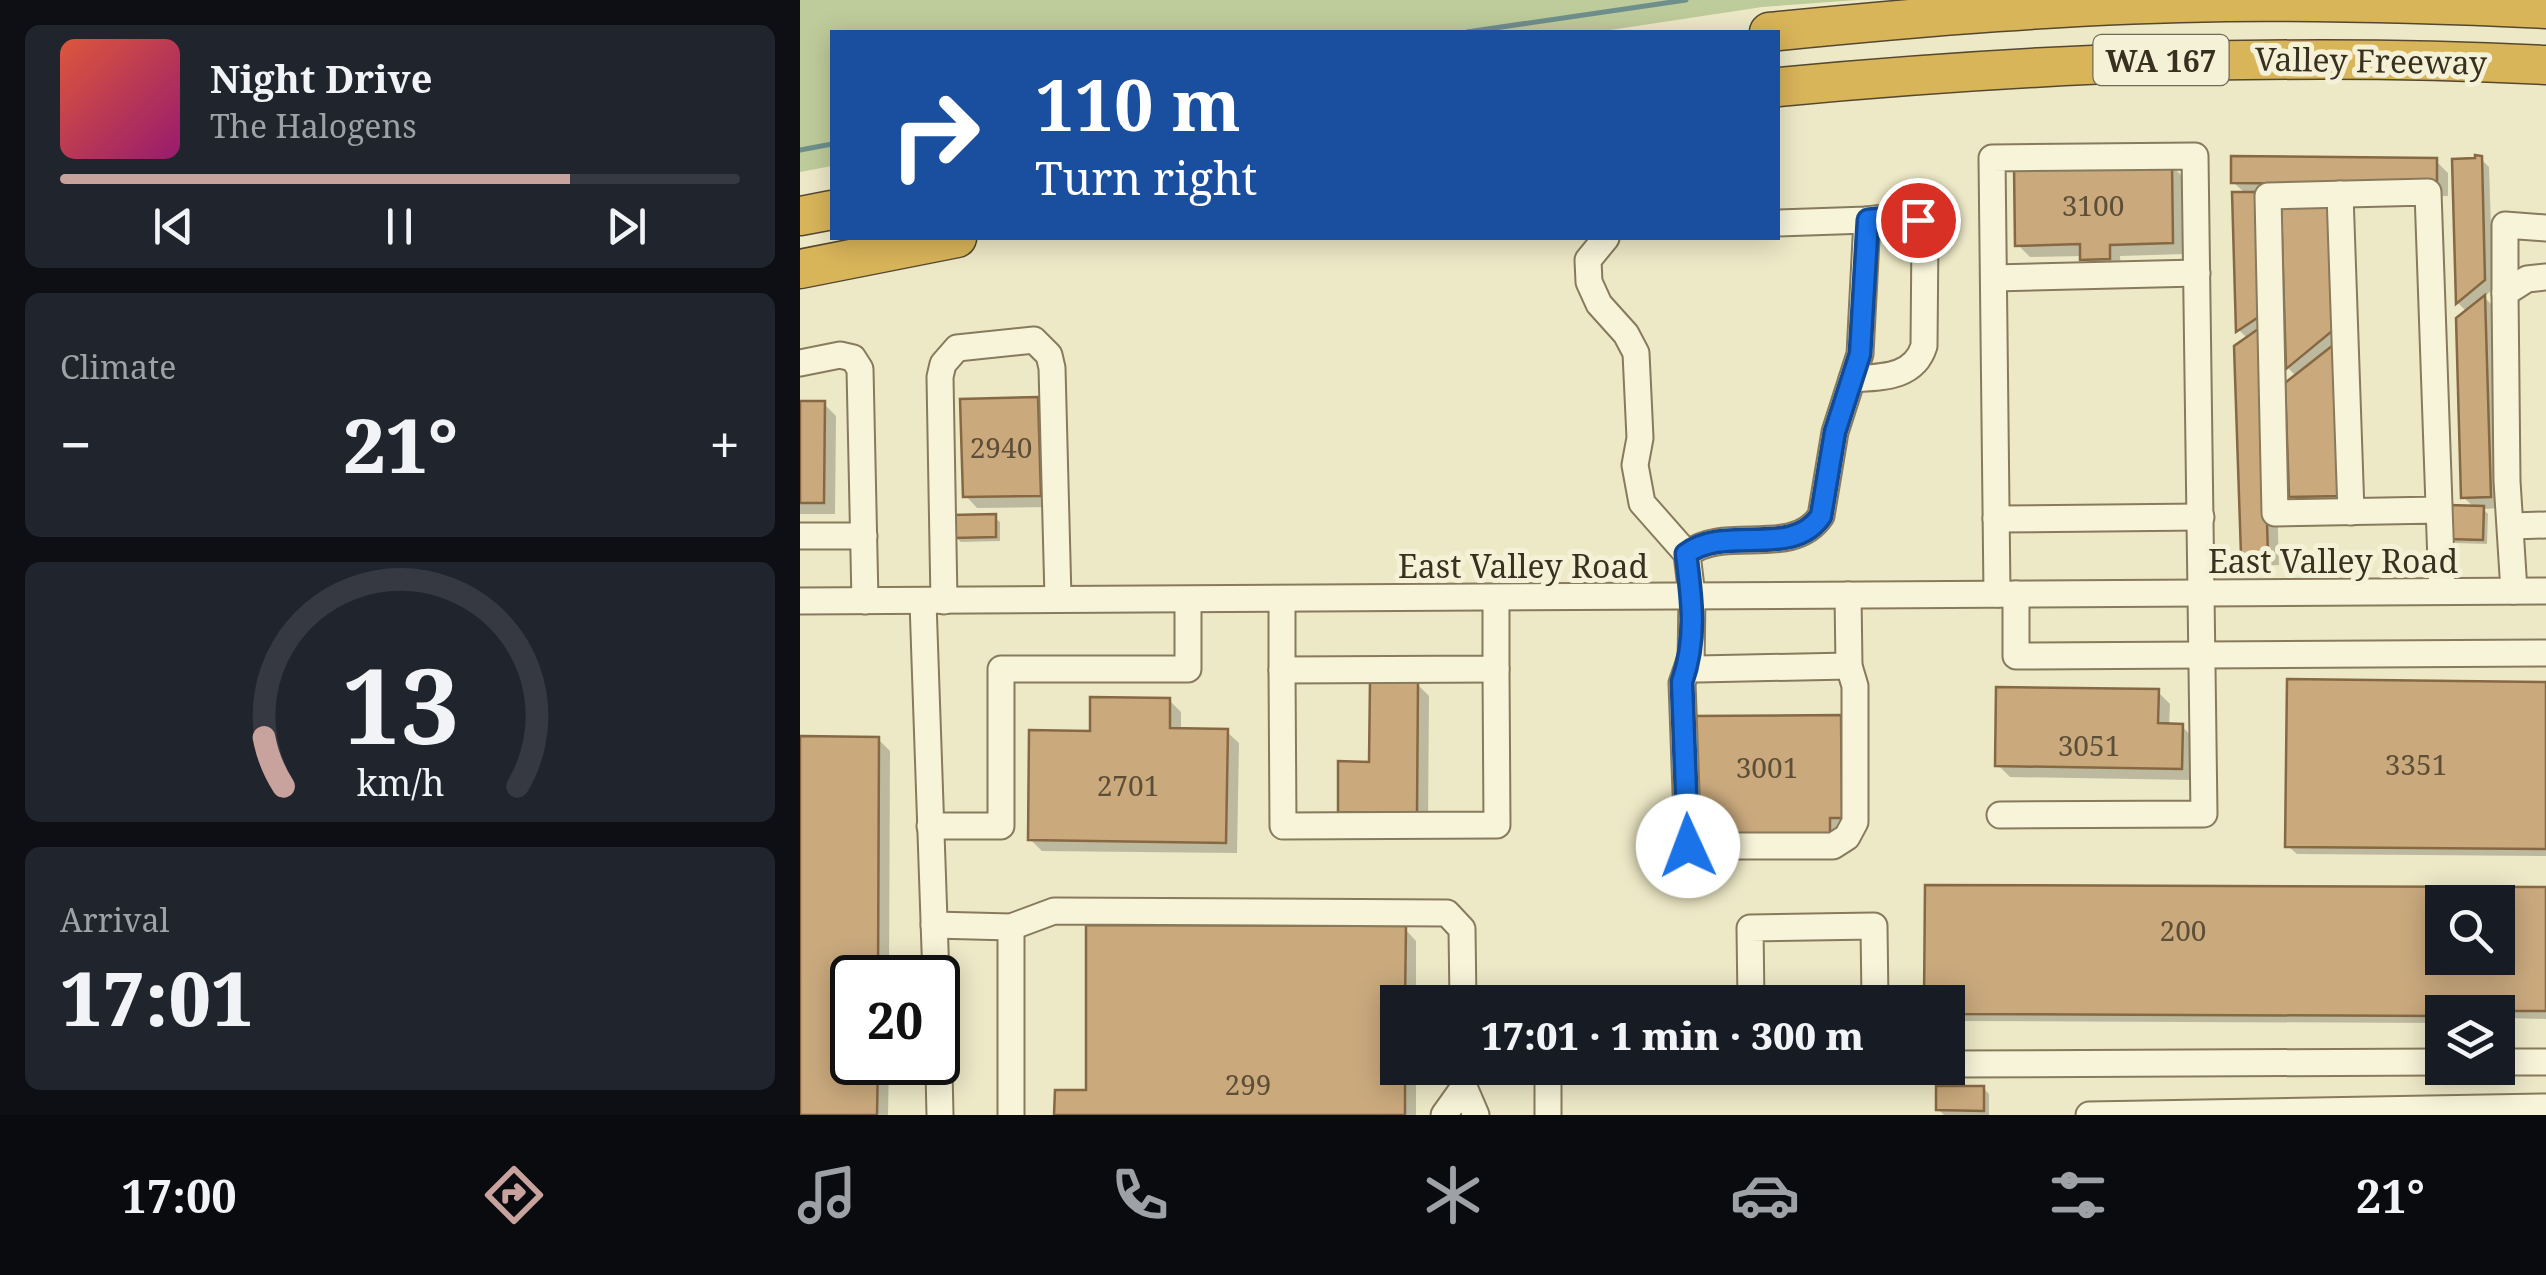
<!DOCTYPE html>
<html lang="en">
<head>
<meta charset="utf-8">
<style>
  :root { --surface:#171b24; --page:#20242c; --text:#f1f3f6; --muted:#9ea1a6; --line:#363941; --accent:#c8a29c }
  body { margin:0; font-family:"Noto Serif",serif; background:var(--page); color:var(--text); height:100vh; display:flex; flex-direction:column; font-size:38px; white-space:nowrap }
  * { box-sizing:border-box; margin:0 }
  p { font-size:32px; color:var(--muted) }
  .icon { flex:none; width:55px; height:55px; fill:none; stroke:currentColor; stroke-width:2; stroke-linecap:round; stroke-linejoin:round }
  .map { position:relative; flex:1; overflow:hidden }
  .panel { display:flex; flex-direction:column; gap:25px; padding:25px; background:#0d0f14; width:800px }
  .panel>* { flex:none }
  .guide { position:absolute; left:30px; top:30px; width:950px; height:210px; border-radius:0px; box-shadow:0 5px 25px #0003; background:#1a4fa0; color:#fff; overflow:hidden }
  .buttons { position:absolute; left:1625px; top:885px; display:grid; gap:20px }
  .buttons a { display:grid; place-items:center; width:90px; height:90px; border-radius:0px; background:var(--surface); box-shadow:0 5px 25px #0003; font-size:50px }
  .speed { position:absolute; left:30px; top:955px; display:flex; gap:20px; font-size:50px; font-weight:700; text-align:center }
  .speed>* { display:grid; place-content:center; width:130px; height:130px; border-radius:50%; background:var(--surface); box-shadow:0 5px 25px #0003; line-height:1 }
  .speed .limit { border:5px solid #111; border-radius:15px; background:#fff; color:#111 }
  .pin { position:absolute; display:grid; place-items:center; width:85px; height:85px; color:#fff; margin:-42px; border:5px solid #fff; border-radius:50%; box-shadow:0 2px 10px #0007 }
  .me { position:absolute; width:110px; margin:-55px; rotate:358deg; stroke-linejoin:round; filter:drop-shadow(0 0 8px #0008) }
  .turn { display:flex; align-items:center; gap:35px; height:210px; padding:0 40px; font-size:45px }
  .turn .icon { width:130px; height:130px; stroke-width:2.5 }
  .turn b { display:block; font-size:70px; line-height:85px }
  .big { font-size:75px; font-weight:800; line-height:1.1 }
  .panel .widget { flex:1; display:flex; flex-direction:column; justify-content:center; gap:15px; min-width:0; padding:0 35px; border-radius:15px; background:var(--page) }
  .panel .dial { align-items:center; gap:0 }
  .dial svg { height:260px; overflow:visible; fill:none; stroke:var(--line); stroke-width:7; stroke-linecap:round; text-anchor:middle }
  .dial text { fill:var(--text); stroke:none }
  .song { display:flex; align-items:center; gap:30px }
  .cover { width:120px; height:120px; border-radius:15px; background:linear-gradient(135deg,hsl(10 70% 55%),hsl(320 70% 35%)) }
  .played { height:10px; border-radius:5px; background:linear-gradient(90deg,var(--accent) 75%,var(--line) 75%) }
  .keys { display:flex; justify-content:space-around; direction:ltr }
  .heat { display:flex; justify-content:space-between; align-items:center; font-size:55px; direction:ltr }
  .trip { position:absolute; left:580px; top:985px; width:585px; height:100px; border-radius:0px; background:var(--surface); box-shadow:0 5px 25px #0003; font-weight:800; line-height:100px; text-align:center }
  .tabs { display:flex; height:160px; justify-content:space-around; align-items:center; background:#090b0e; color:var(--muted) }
  .tabs .icon { width:70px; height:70px }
  .tabs .selected { color:var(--accent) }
  .tabs b { font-size:45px; color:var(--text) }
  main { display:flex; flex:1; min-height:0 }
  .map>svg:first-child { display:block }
</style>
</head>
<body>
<main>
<section class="panel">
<div class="widget">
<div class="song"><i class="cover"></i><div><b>Night Drive</b><p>The Halogens</p></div></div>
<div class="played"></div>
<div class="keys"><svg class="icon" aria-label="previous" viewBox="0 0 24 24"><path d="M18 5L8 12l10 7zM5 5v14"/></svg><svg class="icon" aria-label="pause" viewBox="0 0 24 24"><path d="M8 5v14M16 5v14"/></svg><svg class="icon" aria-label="next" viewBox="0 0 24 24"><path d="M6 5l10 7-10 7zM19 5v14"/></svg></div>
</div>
<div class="widget"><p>Climate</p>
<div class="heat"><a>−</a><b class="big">21°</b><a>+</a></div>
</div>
<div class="widget dial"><svg viewBox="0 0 100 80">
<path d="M14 69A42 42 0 1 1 86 69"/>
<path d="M14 69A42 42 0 0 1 8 54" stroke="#c8a29c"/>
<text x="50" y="56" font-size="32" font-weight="700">13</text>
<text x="50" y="72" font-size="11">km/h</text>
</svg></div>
<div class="widget"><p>Arrival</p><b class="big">17:01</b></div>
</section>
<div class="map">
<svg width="1746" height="1115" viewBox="0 0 1746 1115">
  <rect width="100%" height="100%" fill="#ede8c6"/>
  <polygon fill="#becb9a" points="0,0 1057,0 962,7 797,32 32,32 32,166 0,172"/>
  <g fill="#0003" fill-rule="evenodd">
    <polygon points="1680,158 1689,167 1693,289 1684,297 1696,309 1702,508 1683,509 1688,514 1687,544 1656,543 1650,538 1675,508 1663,497 1667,312 1658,303 1655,162"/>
    <polygon points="1636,161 1648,173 1648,196 1454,194 1463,203 1472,341 1479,565 1455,566 1443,554 1448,339 1439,330 1434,195 1446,194 1433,182"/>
    <polygon points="1371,165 1383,177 1384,254 1320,256 1321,270 1295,271 1283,256 1230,257 1218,245"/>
    <polygon points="1532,209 1552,507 1504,508 1492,496 1497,377 1488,368 1483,210"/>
    <polygon points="237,399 249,411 252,507 177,508 166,496"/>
    <polygon points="0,404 24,404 36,416 35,514 0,514"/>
    <polygon points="194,517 200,522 200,541 161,542 155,537"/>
    <polygon points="617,684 629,696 628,824 552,823 540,811"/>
    <polygon points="1746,684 1746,856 1497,854 1488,846"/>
    <polygon points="1358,692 1370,704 1369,726 1382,726 1393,738 1393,780 1210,777 1198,765"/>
    <polygon points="369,700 381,712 381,731 427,732 439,743 437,853 242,851 230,839 292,733"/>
    <polygon points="1040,718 1052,729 1053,829 1041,850 907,832 895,820"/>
    <polygon points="0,739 78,739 90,751 89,978 52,978 52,1062 89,1062 88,1115 0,1115"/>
    <path d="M1127,887L1746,890V1019L1709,1018V1024H1698V1012H1642V1023L1148,1021V1002H1127ZM1642,902H1698V958H1642Z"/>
    <polygon points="605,929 616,941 616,1002 598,1002 598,1068 616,1068 616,1115 257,1115 288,1092"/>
    <polygon points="1183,1088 1189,1094 1189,1115 1144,1115 1138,1109"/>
  </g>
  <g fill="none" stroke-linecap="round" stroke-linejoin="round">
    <g stroke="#6e8f8c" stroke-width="5">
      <polyline points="667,32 886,0"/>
      <polyline points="0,150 32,144"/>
    </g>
  </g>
  <g fill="#caa97d" stroke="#866843" stroke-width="2.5" fill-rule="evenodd">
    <polygon points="1675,155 1682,156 1685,280 1656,304 1652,159 1675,158"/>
    <polygon points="1431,156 1637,158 1637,185 1431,183"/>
    <polygon points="1372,163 1373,243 1310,245 1310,259 1280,260 1280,244 1215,246 1214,166"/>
    <polygon points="1432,192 1455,192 1460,316 1436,332"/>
    <polygon points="1481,207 1533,207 1537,327 1486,369"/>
    <polygon points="1685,295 1691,497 1661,498 1656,318"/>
    <polygon points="1461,327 1468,555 1441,555 1434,346"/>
    <polygon points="1537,342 1541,496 1489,497 1485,383"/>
    <polygon points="238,397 241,496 163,497 160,399"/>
    <polygon points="0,401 25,401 24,503 0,503"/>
    <polygon points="1648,505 1684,506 1683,540 1648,539"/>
    <polygon points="196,514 196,537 153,538 152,515"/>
    <polygon points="1487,679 1746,682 1746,849 1485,847"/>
    <polygon points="570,681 618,682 617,813 538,812 538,761 569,762"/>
    <polygon points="1196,687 1359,689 1358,723 1383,724 1382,769 1195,766"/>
    <polygon points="290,697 370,698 370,728 428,729 426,843 228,840 229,730 290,731"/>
    <polygon points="1041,715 1042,818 1030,818 1030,839 914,839 914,821 893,821 892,716"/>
    <polygon points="0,736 79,737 78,978 52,978 52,1062 78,1062 77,1115 0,1115"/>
    <path d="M1125,885L1746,887V1011H1701V1016H1698V1012H1642V1016L1148,1014V1002H1124ZM1642,902H1698V958H1642Z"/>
    <polygon points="286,925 606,926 605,1002 598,1002 598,1068 605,1068 605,1115 254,1115 255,1090 286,1090"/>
    <polygon points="1136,1086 1184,1086 1184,1111 1136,1110"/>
  </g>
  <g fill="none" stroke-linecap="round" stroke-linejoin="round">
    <g stroke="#887a5c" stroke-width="29">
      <g id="minor">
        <polyline points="1540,194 1551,512"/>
        <path d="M978,223L1067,220L1103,215L1119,220L1125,234L1124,346C1114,378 1082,377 1052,379"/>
        <polyline points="806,238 788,260 789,282 799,304 826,334 836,353 840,438 835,465 842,503 887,554 892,596 891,666 898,669 1049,666"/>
        <polyline points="1194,278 1397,273"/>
        <polyline points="1705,293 1705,225 1746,228"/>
        <polyline points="0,363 40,355 53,358 60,369 65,601"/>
        <polyline points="1639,510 1475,513 1468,196 1628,192 1642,591"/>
        <polyline points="1196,519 1401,517"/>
        <polyline points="1712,526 1746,525"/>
        <polyline points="0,536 64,536"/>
        <path d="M887,554C926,524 992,559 1021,516L1035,432L1060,354L1067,220"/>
        <polyline points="1714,591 1707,481 1705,293 1727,279 1746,277"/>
        <polyline points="1197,594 1192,158 1395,156 1404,814 1200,815"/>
        <polyline points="1216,594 1216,656 1746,653"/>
        <polyline points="482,599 482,670 696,669 696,598"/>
        <polyline points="0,601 1746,591"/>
        <polyline points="144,601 140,377 143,364 157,348 234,340 249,355 252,368 258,598"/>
        <polyline points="123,602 136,978"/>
        <polyline points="890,660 882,683 888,846 1033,846 1047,837 1055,822 1055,686 1049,666 1048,595"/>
        <polyline points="482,670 483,826 697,825 696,669"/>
        <polyline points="130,826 201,826 201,669 388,669 388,600"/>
        <polyline points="134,925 211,927 254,911 647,913 662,929 663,1002"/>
        <polyline points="951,1002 950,928 1074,926 1075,1002"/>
        <polyline points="138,1028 140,1115"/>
        <polyline points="1698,1062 1746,1062"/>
        <polyline points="1148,1064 1642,1062"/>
        <polyline points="748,1068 748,1115"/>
        <polyline points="664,1087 676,1115"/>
        <polyline points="211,1115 211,927"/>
        <polyline points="644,1115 664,1087 664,1068"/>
        <polyline points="1289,1115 1746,1107"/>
      </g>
    </g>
    <g stroke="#564830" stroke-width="41">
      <g id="highway">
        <path d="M969,32C1121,17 1273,4 1426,2C1532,1 1639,4 1746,9"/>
        <path d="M978,87C1236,63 1486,52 1746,65"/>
        <polyline points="0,216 32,210"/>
        <polyline points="0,269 157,238"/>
      </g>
    </g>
    <use href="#minor" stroke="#f8f4d9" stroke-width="25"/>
    <use href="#highway" stroke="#d9b55a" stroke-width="38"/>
  </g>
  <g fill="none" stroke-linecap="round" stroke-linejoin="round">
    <g stroke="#114b97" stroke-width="25">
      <path id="route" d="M888,846L882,682C897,639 892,599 886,554C926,524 992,559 1021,516L1035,432L1060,354L1068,220L1104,216L1118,220"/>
    </g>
    <use href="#route" stroke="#1a73e8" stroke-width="18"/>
  </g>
  <g text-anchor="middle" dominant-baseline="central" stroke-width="10" stroke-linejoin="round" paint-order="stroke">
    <g font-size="28" fill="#5d4e37">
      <text x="1293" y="205">3100</text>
      <text x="201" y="447">2940</text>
      <text x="1289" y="745">3051</text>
      <text x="1616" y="764">3351</text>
      <text x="967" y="767">3001</text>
      <text x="328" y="785">2701</text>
      <text x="1383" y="930">200</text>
      <text x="448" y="1084">299</text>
    </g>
    <rect fill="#f5f1d6" stroke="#716a57" stroke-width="2.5" x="1293.5" y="35" width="135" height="50" rx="8"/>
    <g font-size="30" font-weight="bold" fill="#393020">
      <text x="1361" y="60">WA 167</text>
    </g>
    <g font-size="32" fill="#393020" stroke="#f5f1d6">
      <text transform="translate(1571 60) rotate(1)">Valley Freeway</text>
      <text x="1533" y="560">East Valley Road</text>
      <text x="723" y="565">East Valley Road</text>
    </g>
  </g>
</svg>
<div class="buttons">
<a><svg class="icon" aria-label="search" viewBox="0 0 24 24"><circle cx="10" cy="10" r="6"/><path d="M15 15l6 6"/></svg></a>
<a><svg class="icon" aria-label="layers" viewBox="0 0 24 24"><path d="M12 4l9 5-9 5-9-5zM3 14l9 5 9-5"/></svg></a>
</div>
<div class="speed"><div class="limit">20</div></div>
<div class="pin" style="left:1118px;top:220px;background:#d93025"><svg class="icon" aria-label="arrive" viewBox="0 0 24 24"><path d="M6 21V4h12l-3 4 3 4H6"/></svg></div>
<svg class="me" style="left:888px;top:846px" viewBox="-20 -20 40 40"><circle r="19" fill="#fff"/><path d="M0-13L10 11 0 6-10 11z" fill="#1a73e8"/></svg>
<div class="trip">17:01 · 1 min · 300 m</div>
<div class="guide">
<div class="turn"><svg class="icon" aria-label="right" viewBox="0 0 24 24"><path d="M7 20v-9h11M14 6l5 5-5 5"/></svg><div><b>110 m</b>Turn right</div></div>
</div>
</div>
</main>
<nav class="tabs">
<b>17:00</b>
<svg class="icon selected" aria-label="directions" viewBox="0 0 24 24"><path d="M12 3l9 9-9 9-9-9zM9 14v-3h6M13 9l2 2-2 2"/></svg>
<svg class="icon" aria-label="music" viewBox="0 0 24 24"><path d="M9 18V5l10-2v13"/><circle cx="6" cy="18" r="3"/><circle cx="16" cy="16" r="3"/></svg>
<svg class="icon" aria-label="phone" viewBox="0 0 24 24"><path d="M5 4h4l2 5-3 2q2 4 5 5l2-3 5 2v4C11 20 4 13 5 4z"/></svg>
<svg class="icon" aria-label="climate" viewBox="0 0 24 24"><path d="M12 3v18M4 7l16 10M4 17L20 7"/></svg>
<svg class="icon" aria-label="car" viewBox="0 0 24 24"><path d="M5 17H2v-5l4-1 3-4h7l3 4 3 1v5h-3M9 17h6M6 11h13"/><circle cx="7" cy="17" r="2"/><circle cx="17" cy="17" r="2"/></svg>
<svg class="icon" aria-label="filters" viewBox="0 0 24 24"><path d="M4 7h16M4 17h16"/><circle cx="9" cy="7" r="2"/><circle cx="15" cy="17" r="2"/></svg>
<b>21°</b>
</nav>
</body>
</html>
